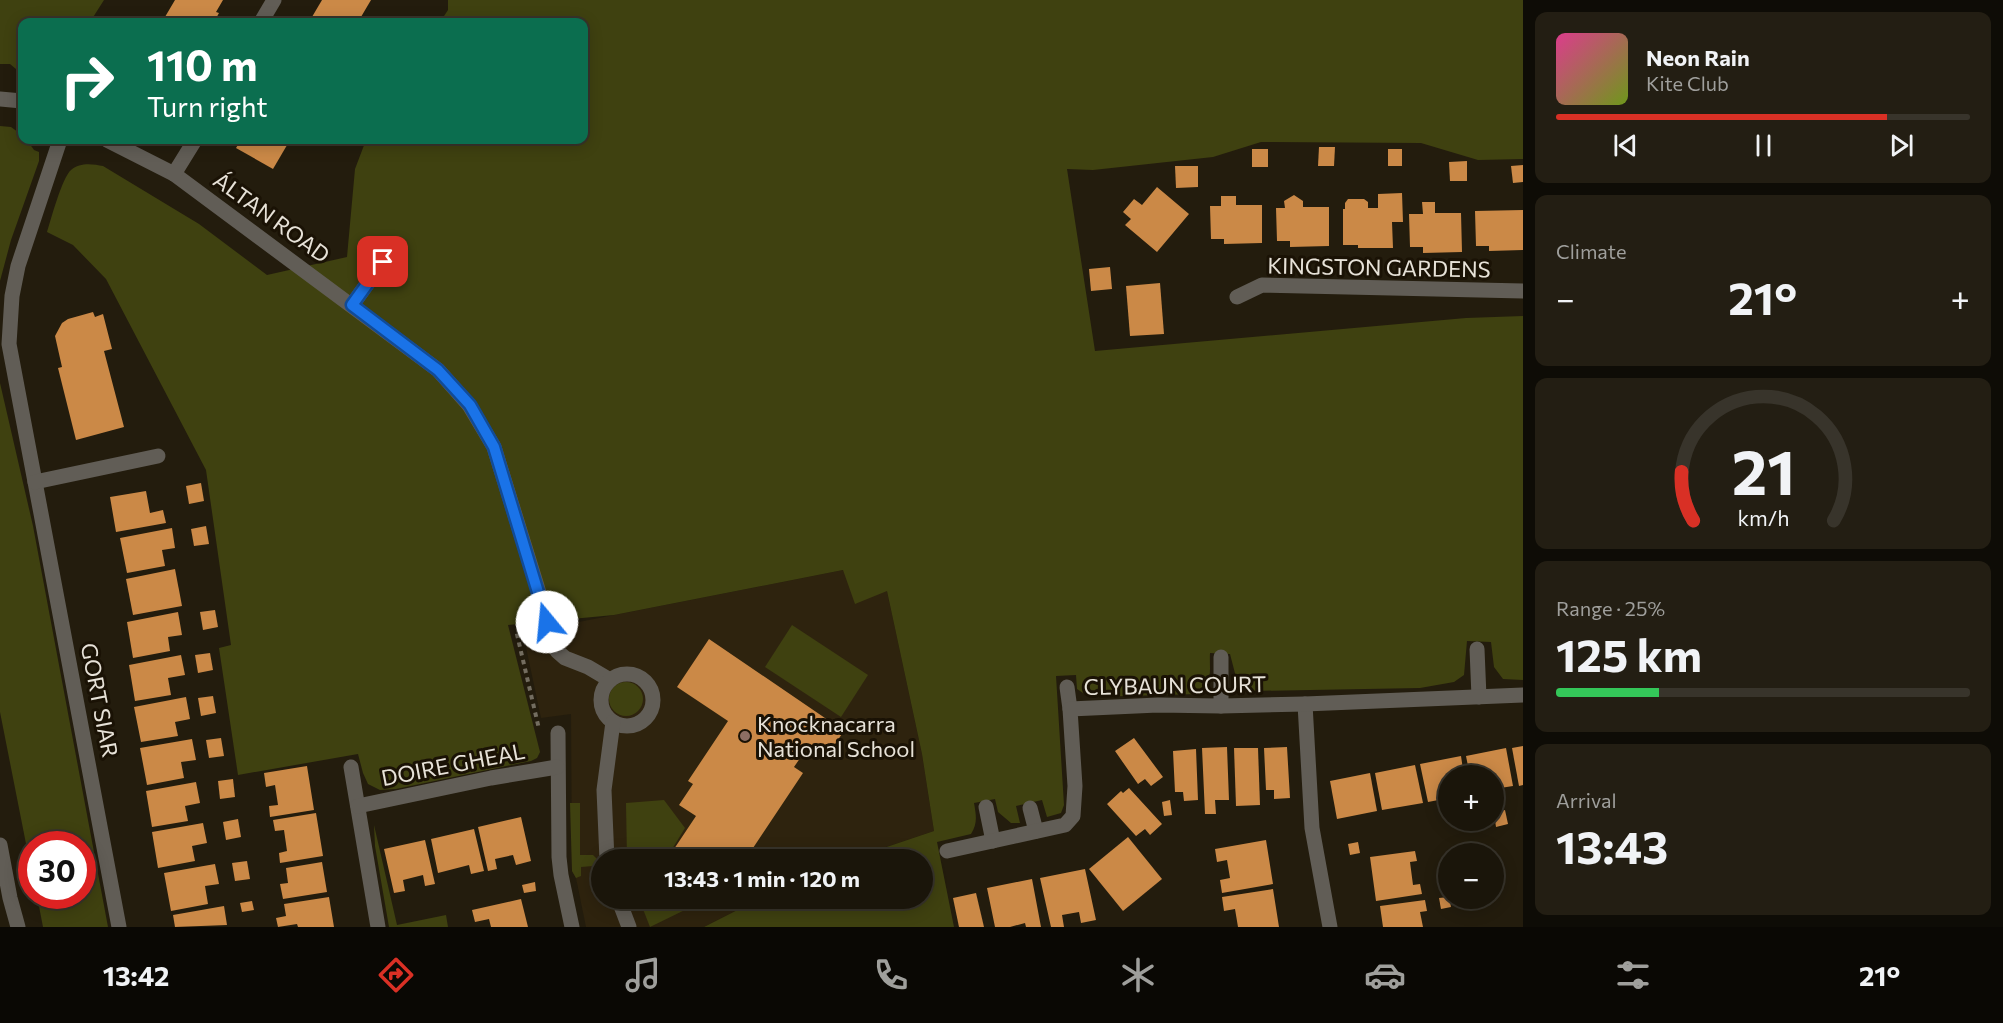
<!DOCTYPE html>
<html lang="en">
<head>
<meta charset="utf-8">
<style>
  :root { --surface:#1a150a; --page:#231e13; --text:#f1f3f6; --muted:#9f9f9c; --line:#38342b; --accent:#d93025 }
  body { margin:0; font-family:Commissioner,sans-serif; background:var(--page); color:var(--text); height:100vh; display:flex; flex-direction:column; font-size:22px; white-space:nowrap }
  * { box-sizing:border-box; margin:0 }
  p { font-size:20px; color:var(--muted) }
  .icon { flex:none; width:33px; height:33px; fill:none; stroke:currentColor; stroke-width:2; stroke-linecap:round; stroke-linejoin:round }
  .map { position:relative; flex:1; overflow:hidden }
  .drawer { display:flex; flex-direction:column; gap:12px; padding:12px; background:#0e0c06; width:480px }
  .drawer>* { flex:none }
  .top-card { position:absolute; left:18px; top:18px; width:570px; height:126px; border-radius:12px; box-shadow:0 3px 15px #0003,0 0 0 2px var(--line); background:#0b6e4f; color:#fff; overflow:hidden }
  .controls { position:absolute; left:1438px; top:765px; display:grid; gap:12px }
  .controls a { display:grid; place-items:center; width:66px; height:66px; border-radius:50%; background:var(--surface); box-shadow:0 3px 15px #0003,0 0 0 2px var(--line); font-size:30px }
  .speed { position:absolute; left:18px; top:831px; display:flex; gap:12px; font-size:30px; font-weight:700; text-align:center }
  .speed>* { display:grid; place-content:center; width:78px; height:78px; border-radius:50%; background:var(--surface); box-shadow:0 3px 15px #0003,0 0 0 2px var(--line); line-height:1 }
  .speed .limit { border:9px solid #d22; background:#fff; color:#111 }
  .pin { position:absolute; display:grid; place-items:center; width:51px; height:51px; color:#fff; margin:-26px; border-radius:12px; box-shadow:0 3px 9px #0006 }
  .me { position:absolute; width:66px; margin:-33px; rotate:343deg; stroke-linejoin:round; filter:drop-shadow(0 0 4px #0008) }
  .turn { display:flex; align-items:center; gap:21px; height:126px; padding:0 30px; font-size:27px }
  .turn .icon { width:78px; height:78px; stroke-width:2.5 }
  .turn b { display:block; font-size:42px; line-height:51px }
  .big { font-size:45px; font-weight:700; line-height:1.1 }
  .drawer .widget { flex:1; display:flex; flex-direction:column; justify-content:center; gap:9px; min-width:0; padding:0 21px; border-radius:12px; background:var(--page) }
  .drawer .dial { align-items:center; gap:0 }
  .dial svg { height:156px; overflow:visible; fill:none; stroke:var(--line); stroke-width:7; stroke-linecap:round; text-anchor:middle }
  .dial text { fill:var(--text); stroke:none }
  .song { display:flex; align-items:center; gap:18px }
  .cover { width:72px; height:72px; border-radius:9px; background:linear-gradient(135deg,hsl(330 70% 55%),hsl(80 70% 35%)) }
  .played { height:6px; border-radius:3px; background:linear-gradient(90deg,var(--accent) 80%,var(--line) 80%) }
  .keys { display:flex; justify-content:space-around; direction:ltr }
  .heat { display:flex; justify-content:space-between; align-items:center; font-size:33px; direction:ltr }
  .charge { height:9px; border-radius:4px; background:linear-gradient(90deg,#34c759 25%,var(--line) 0) }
  .trip { position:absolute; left:591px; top:849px; width:342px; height:60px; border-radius:30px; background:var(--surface); box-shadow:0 3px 15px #0003,0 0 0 2px var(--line); font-weight:700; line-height:60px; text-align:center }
  .dock { display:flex; height:96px; justify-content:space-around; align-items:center; background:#0a0804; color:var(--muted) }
  .dock .icon { width:42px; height:42px }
  .dock .active { color:var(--accent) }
  .dock b { font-size:27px; color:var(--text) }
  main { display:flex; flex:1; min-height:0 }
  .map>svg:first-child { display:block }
</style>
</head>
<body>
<main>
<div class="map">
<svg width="1523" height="927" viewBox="0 0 1523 927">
  <rect width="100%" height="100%" fill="#231c0d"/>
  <polygon fill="#2e230e" points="843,570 887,591 922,754 934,831 851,859 602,860 602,898 759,899 704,927 586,927 576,878 572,871 571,714 541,718 523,633"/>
  <g fill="#3f4110">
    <polygon points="0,0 104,0 90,22 22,22 22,74 10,64 0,64"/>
    <path d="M448,0H1523V159L1478,160L1421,143L1261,142L1213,157L1093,170L1067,169L1095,351L1466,318L1523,316V680L1503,679L1494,667L1491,642L1467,641L1464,675L1454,682L1420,688L1249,691L1237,681L1230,654L1210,653C1209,670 1214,682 1198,694L1089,697L1077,689L1076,675L1056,676L1064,805L1061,813L1047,817L1042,800L1016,806L1020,823H1011L998,812L995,799L974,803C976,815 978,823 971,834L937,842L954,927H704L759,899L922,898V860L851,859L934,831L922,754L887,591L855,604L843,570L614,615L508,625L540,752L537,758L531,761L396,789L380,790L368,784L363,773L358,754L238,775L219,648L231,645L206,470L106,279L73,245L47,232C51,219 62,178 71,170C80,162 93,164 103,166L199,224L267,275L347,257L355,169L366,140H584V22H440L448,10Z"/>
    <polygon points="0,126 11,127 22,135 22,140 27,140 34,150 39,152 39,161 11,240 0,281"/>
    <polygon points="0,383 33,526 108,927 43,927 37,896 82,896 82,844 32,844 31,869 0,712"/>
    <polygon points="792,625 868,675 841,717 765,667"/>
    <circle cx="626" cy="699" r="17"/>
    <polygon points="664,800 685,828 666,859 627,859 626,803"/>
    <polygon points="570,803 580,803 580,855 593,855 597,859 593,866 581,867 581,876 576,878 572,871"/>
    <polygon points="374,825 397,925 446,915 448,927 389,927 375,846"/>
    <polygon points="639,899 687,899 695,905 650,927"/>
  </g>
  <g fill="#cb8947">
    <polygon points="175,0 223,0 216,12 219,13 214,22 162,22"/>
    <polygon points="322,0 371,0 358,22 309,22"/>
    <polygon points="241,140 290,140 273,169 236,148"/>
    <polygon points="1319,147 1335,147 1334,166 1318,166"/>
    <rect x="1252" y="149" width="16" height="18"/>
    <rect x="1388" y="149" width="14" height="17"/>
    <polygon points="1467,161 1467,181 1450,181 1449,162"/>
    <polygon points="1523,165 1523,182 1513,183 1511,166"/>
    <polygon points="1175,166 1198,166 1198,187 1176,188"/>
    <polygon points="1157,187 1189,214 1157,252 1125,225 1131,219 1123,212 1134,199 1142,205"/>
    <polygon points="1402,193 1403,222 1392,222 1393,248 1358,248 1358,245 1343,245 1343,209 1345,209 1345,203 1348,199 1364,199 1368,202 1368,208 1378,208 1378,194"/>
    <polygon points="1294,195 1303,201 1303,207 1329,207 1329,246 1290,247 1290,241 1277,241 1276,208 1285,208 1284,201"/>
    <polygon points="1221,196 1236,196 1236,205 1262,205 1262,243 1224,244 1224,239 1211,239 1210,206 1221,206"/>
    <polygon points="1422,202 1435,202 1435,213 1461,213 1462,252 1423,253 1423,247 1410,247 1409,214 1423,214"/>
    <polygon points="1523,210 1523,250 1489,251 1489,246 1476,246 1475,211"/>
    <polygon points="1110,267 1112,289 1091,291 1089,269"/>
    <polygon points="1160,283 1164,334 1130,336 1126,286"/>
    <polygon points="93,312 95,317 103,314 112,349 104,351 124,427 76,440 58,368 62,367 55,336 62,323 68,319"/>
    <polygon points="201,483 204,501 189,504 186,486"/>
    <polygon points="146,491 150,513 163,510 166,523 116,532 110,497"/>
    <polygon points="206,526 209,544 194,546 191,529"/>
    <polygon points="172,528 175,548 162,550 165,566 127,573 120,538"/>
    <polygon points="175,569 182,606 133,615 126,579"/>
    <polygon points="215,610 218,627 203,630 200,612"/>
    <polygon points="178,612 182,635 168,637 170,651 133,658 127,622"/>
    <polygon points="709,639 844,731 824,760 807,748 794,767 803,773 745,860 672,860 675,854 672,852 696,816 679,805 693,784 688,781 728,721 677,687"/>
    <polygon points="210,653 213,670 198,673 195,655"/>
    <polygon points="181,655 185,675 168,678 171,695 135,701 129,665"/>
    <polygon points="213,696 216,713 201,716 198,698"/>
    <polygon points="186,697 190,719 175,722 178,736 141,742 134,707"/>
    <polygon points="221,738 224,756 209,758 206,740"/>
    <polygon points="1134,738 1163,777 1151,786 1145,779 1138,784 1115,751"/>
    <polygon points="192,739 196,760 181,762 184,778 147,785 140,748"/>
    <polygon points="1523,746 1523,785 1519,786 1512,748"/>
    <polygon points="1227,747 1229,800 1215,800 1216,814 1205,814 1202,748"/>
    <polygon points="1287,747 1290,798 1274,799 1274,790 1266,790 1264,748"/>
    <polygon points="1234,748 1258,748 1260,805 1236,806"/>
    <polygon points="1506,748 1513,786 1494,789 1494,776 1470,776 1466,756"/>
    <polygon points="1196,749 1198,800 1184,801 1183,792 1175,792 1173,751"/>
    <polygon points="1461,756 1464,776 1449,776 1449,798 1428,802 1420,764"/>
    <polygon points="1415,765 1423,803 1382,810 1375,773"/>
    <polygon points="307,766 314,810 270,817 269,806 278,805 275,785 266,787 264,773"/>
    <polygon points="1370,773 1377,811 1337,819 1330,781"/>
    <polygon points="233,779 235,797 220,799 218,781"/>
    <polygon points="196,782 200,803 185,806 188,821 152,827 146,791"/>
    <polygon points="1129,788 1162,824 1150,835 1145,829 1136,836 1107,804 1121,791 1123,793"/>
    <polygon points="1170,800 1172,815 1164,816 1162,802"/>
    <polygon points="1505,810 1508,824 1496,827 1494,813"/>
    <polygon points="316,813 323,856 280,863 279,853 287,851 284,830 275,831 273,820"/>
    <polygon points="521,817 531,861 516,865 513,855 495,859 497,869 488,871 478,827"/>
    <polygon points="238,819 241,837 226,840 223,822"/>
    <polygon points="203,823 207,843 192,846 195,861 158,868 152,832"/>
    <polygon points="474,829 484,871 471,874 469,865 438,873 431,839"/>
    <polygon points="1128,837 1162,879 1123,911 1089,869"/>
    <polygon points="425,840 435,884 425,886 423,875 403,880 405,891 394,893 384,849"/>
    <polygon points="1266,840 1273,884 1222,893 1220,880 1230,878 1227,860 1217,862 1215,849"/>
    <polygon points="1358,842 1360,853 1350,855 1348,844"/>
    <polygon points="1415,851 1417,861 1410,862 1413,885 1420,884 1422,894 1376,901 1370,857"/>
    <polygon points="247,861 250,879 235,881 232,863"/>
    <polygon points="322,862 327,892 283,899 280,884 288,883 286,868"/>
    <polygon points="215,864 219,884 205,886 208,904 171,911 164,873"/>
    <polygon points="1085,869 1096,920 1081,923 1079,912 1062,915 1064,927 1051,927 1040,878"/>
    <polygon points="1032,879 1041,927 1026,927 1025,923 1010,927 995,927 987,888"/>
    <polygon points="535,882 536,891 524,893 522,885"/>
    <polygon points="1273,889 1279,927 1238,927 1235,909 1224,911 1222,897"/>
    <polygon points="976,893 984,927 959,927 953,898"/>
    <polygon points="329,897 334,927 298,927 297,924 278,927 276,918 286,916 284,904"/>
    <polygon points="1449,897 1451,907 1441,909 1439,898"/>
    <polygon points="521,899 528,927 491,927 489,919 475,922 472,910"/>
    <polygon points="1425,900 1427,911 1420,912 1423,927 1383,927 1380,906"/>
    <polygon points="252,901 254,910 242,912 240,903"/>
    <polygon points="224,906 227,925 175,927 173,915"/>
  </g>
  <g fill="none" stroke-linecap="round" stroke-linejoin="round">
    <polyline stroke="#736d60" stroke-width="4" stroke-dasharray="4.5 4.5" stroke-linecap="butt" points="530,627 516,630 539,729"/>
    <g stroke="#615d56" stroke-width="15">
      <polyline points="261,22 274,0"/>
      <polyline points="0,99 22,101"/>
      <polyline points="60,140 18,266 12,296 9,344 119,927"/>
      <polyline points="107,140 174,174 438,370 469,405 494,447 557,651 565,658 588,667 610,680"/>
      <polyline points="174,174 195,140"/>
      <polyline points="1237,297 1262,285 1523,291"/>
      <polyline points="352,305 383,262"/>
      <polyline points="35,482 158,456"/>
      <polyline points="1477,649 1479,697"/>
      <polyline points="1221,657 1221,706"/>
      <circle cx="627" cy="700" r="26"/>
      <polyline points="1067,687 1070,709"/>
      <polyline points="1305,704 1312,828 1330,927"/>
      <polyline points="558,733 559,857 561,875 572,927"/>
      <polyline points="351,767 378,927"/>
      <polyline points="358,806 491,778 557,767"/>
      <polyline points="986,807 993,841"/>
      <polyline points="1030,808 1036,831"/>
      <polyline points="0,845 10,898 18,927"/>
      <polyline points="947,851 1065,825 1073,816 1075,786 1070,709 1158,705 1221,706 1305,704 1523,695"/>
      <polyline points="607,860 604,790 613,722"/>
      <polyline points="618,898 629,927"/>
    </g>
  </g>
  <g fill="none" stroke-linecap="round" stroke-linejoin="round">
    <g stroke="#114b97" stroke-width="15">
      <polyline id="route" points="383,262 352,305 438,370 470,405 494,447 547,622"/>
    </g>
    <use href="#route" stroke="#1a73e8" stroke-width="10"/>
  </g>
  <circle fill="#8d6e63" stroke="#1a1205" stroke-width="2" cx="745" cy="736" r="6"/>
  <g text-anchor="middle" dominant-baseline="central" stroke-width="6" stroke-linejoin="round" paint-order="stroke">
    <g font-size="22" fill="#e7e2d8" stroke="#1a1205">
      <text transform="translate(272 217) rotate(36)">ÁLTAN ROAD</text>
      <text transform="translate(1379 267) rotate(1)">KINGSTON GARDENS</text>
      <text transform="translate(1175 685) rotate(-1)">CLYBAUN COURT</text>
      <text transform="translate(100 700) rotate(79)">GORT SIAR</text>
      <text transform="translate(453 764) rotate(-11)">DOIRE GHEAL</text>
    </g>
    <g font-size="22" fill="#e7e2d8" stroke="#1a1205" text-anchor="start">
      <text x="757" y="723">Knocknacarra<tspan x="757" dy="25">National School</tspan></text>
    </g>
  </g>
</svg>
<div class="controls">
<a>+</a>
<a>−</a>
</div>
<div class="speed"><div class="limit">30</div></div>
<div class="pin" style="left:383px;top:262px;background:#d93025"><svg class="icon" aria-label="arrive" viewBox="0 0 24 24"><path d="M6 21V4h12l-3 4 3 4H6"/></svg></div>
<svg class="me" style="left:547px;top:622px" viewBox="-20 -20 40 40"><circle r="19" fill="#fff"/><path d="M0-13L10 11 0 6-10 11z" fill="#1a73e8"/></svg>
<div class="trip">13:43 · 1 min · 120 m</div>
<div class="top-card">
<div class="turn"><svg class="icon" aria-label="right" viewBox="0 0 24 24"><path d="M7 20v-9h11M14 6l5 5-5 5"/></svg><div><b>110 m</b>Turn right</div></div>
</div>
</div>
<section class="drawer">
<div class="widget">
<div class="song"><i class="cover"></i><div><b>Neon Rain</b><p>Kite Club</p></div></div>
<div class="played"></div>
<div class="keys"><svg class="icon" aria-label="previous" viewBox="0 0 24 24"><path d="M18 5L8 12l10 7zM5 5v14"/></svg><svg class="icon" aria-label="pause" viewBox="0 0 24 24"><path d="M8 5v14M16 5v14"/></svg><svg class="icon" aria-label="next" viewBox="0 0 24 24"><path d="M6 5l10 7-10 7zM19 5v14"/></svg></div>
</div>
<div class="widget"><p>Climate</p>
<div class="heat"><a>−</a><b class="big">21°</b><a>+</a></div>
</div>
<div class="widget dial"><svg viewBox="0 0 100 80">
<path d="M14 69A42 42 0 1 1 86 69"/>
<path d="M14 69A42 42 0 0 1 8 44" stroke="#d93025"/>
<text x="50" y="56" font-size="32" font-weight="700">21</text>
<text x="50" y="72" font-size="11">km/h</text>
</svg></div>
<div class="widget"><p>Range · 25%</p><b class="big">125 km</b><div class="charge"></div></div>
<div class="widget"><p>Arrival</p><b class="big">13:43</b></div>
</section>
</main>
<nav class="dock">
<b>13:42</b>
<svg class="icon active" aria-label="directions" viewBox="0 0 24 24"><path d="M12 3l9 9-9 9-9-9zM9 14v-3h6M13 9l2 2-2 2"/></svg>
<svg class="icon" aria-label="music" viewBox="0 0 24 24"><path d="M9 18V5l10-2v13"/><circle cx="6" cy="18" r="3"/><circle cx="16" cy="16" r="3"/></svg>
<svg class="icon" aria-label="phone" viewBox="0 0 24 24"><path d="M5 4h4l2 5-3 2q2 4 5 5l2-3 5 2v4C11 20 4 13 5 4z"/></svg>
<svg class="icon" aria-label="climate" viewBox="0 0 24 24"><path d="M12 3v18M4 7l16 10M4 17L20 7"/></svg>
<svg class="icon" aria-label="car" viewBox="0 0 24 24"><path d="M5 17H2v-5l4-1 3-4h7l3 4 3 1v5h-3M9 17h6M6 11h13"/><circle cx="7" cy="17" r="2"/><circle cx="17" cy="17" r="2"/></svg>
<svg class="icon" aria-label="filters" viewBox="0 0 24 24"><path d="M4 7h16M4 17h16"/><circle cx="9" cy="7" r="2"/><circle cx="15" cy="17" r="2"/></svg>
<b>21°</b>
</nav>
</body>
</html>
